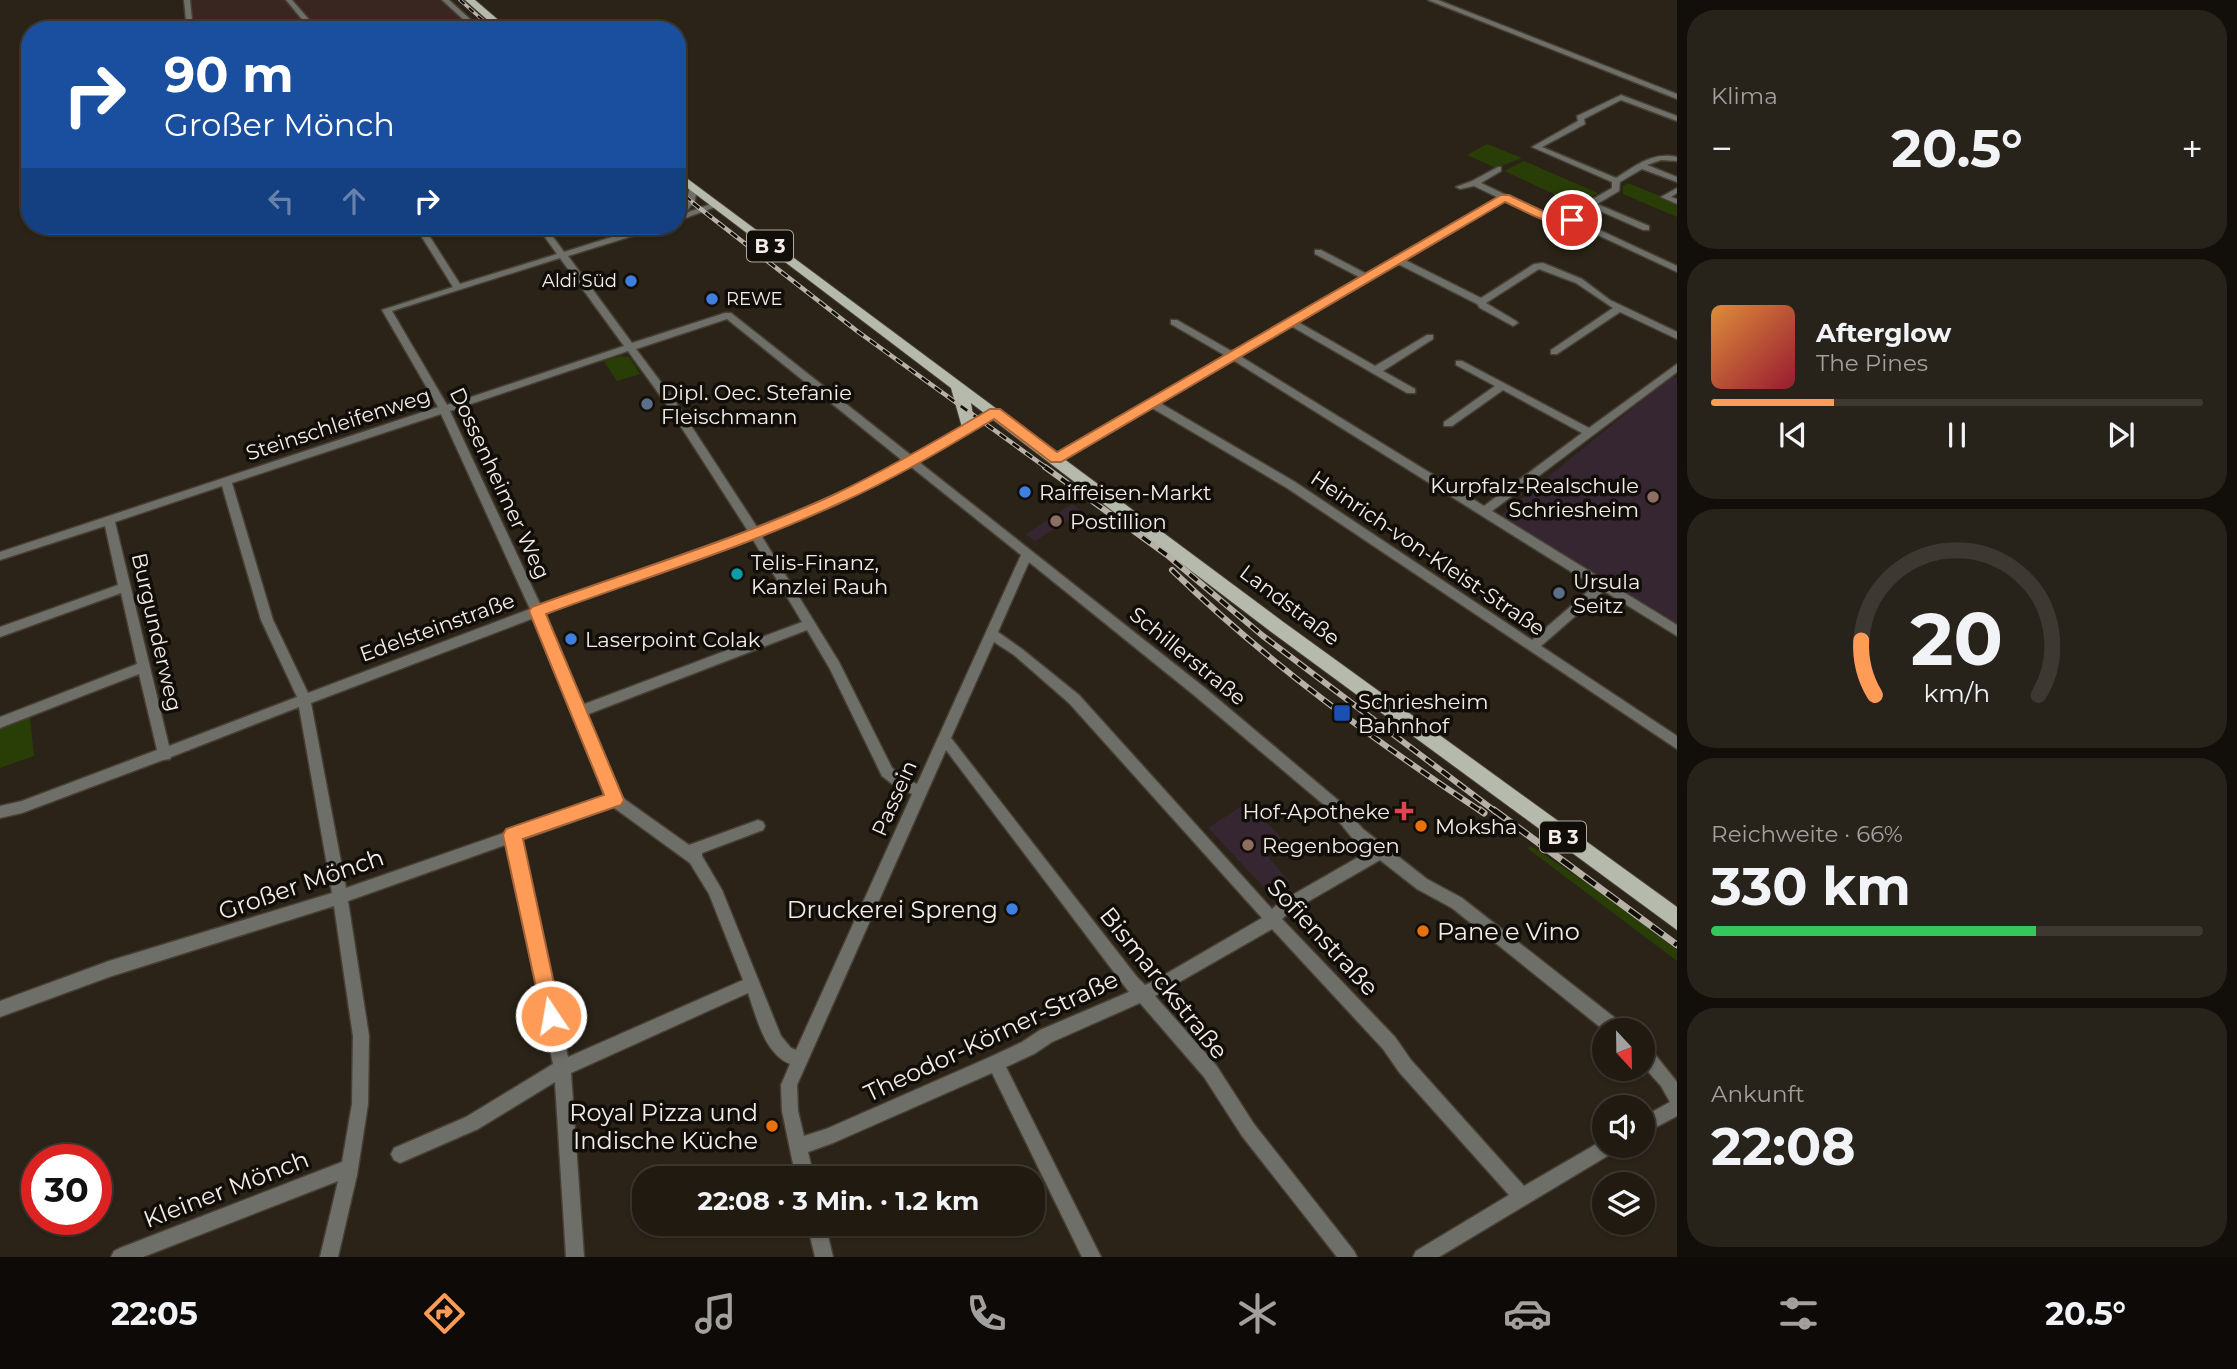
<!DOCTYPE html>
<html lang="de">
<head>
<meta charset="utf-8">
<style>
  :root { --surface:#201a11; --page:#28231a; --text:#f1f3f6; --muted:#a2a19f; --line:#3d3831; --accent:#fe9c57 }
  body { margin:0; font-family:Montserrat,sans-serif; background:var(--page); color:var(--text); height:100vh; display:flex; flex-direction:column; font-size:26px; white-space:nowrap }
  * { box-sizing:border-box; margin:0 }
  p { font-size:23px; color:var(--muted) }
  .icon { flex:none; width:38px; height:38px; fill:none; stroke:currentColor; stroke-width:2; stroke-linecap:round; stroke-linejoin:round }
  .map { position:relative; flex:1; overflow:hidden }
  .sheet { display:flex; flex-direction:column; gap:10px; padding:10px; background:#120e09; width:560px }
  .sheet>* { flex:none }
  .top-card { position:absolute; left:21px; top:21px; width:665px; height:214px; border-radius:28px; box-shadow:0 2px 5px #0004,0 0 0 2px var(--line); background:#1a4fa0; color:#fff; overflow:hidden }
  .needle { width:46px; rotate:158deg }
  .controls { position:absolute; left:1592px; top:1018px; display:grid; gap:14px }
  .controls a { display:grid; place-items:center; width:63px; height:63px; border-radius:50%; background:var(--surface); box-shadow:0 2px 5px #0004,0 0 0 2px var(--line); font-size:35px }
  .speed { position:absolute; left:21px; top:1144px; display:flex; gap:14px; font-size:35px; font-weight:700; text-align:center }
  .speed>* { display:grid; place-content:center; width:91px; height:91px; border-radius:50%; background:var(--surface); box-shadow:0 2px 5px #0004,0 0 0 2px var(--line); line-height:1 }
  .speed .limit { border:10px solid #d22; background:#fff; color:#111 }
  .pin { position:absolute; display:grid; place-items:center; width:60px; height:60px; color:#fff; margin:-30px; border:4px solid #fff; border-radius:50%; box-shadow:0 2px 7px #0007 }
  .me { position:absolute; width:77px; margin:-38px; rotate:348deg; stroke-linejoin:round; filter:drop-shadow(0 0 5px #0008) }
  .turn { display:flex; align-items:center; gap:24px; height:147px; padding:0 28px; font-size:32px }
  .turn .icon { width:91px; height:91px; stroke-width:2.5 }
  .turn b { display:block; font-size:49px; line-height:60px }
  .lanes { display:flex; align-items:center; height:66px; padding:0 28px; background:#0003; justify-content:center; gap:35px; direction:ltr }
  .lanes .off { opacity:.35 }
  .big { font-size:52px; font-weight:700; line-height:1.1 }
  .sheet .widget { flex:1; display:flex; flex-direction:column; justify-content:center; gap:10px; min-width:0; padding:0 24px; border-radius:28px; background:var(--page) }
  .sheet .dial { align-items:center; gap:0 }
  .dial svg { height:182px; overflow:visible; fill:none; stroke:var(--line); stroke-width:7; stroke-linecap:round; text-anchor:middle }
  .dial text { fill:var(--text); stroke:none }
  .song { display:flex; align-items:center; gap:21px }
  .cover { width:84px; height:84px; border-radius:10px; background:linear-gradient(135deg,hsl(30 70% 55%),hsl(350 70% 35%)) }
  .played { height:7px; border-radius:4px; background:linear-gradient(90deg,var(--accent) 25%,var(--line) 25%) }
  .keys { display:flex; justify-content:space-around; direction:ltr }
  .heat { display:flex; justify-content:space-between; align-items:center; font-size:38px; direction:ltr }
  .charge { height:10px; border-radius:5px; background:linear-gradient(90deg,#34c759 66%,var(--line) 0) }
  .trip { position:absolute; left:632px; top:1166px; width:413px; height:70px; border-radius:28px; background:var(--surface); box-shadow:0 2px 5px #0004,0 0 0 2px var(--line); font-weight:700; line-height:70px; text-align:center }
  .tab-bar { display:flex; height:112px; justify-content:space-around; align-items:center; background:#0d0a07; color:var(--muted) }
  .tab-bar .icon { width:49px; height:49px }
  .tab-bar .current { color:var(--accent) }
  .tab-bar b { font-size:32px; color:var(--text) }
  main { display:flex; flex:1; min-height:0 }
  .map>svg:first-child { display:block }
</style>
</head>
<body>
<main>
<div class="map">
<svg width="1677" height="1257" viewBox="0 0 1677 1257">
  <rect width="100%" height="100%" fill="#2b2317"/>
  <polygon fill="#392621" points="191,0 445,0 481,30 194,30"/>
  <g fill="#352631">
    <polygon points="1672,376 1677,378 1677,625 1501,515"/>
    <polygon points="1072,504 1102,527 1094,531 1075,516 1035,541 1026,534"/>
    <polygon points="1246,803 1282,838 1263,851 1290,882 1270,894 1208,828"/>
  </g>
  <g fill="#283e06">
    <polygon points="1487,144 1522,158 1496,168 1467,155"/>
    <polygon points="1524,161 1598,193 1578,205 1504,171"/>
    <polygon points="1628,183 1677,203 1677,217 1623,194 1623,186"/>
    <polygon points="621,356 629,357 640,374 617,381 604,361"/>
    <polygon points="30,717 34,756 0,768 0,729"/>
    <polygon points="1531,846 1606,896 1677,950 1677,961 1527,848"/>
  </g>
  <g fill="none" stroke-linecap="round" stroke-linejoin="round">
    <g stroke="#473f34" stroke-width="3">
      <g id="minor">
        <polygon points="184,0 190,0 193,30 187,30"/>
        <polygon points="286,0 292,0 318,30 311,30"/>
        <polygon points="442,0 449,0 482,30 475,30"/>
        <path d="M1621,95L1677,116V121L1621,100L1584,119L1585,124L1542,147L1616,178C1635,166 1653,151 1677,157V161L1661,160L1647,165L1677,177V182L1642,169L1620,182L1619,191L1597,204L1649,226V230H1643L1591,207L1576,216V219L1677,266V272L1570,222L1545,220L1505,201L1405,260L1481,298L1534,264L1543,263L1582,279L1610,300L1677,332V339L1620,312L1557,354H1551V350L1613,308L1576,283L1539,269L1486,303L1516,321L1518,323L1513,326L1480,308L1477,304L1398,264L1298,322L1375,366L1427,335H1433V339L1383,371L1415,389V393H1407L1291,326L1240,356L1484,506L1582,433L1503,390L1452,426H1444V422L1495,386L1456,365V361H1462L1589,428L1677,364V372L1492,511L1677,625V636L1604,591L1541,646L1677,736V749L1287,488L1152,408L1060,462H1052L1051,459L1052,456L1226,356L1171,324V320H1177L1233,352L1361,278L1315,254V250H1321L1367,274L1499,198L1474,186L1460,189L1456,187L1472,181L1498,167H1501V171L1481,183L1550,216L1568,217L1569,213L1612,188V182L1532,147L1578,121L1577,116ZM1233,360L1594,586L1532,640L1295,482L1160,403Z"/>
        <polygon points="690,185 697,187 695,200 686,212 680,212 679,210 687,200"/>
        <polygon points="1677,188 1677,193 1671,197 1677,199 1677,204 1661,197"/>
        <polygon points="714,203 721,205 677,221 677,216"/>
        <path d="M415,226H423L460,284L557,254L537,226H545L564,252L647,226H659L658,228L568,256L632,343L725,313H731L912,456L991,410H999V414L919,462L1205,688L1339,801L1363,829L1427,879L1462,898L1624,1025L1626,1031H1605L1452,908L1417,889L1380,860L1290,912L1282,919L1395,1037L1411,1060L1524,1186L1605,1139V1146H1616L1614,1152L1439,1257H1413L1416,1251L1509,1195L1399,1072L1383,1049L1272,929L1155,996L1216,1065L1254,1124L1354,1251L1357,1257H1337L1242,1136L1204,1077L1140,1003L1052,1042L1034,1054L1006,1067L1101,1257H1082L992,1073L833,1143L808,1152L814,1178H796L782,1111L781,1085L790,1064C764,1053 757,1018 748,993L571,1073L584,1257H566L555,1082L478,1129L400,1163L394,1160L391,1154L394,1148L466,1117L553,1064L508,844L348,901L369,1036L368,1104L357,1175L338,1257H320L338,1181L143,1257H111L114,1251L120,1248L342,1162L352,1104L353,1036L334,906L109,977L0,1017V1001L109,961L332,893L299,707L171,757L170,759L163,760L22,813L0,818V806L22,801L157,750L139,674L0,728V717L137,664L121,593L0,637V627L118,585L105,526L0,560V552L438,407L382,310L453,287ZM560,258L624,346L447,405L392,311ZM727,319L903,461L829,498L757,527L675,401L636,349ZM628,351L667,405L748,531L541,606L450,411ZM441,414L530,609L308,693L273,620L232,483ZM910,466L1021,555L917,784L906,779L892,768L839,662L761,535L837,504ZM222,486L261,620L297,697L169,746L115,522ZM752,538L802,622L582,705L544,614ZM1029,562L1195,696L1329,809L1353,839L1369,851L1280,902L1272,909L1079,695L1022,649L998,632ZM534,618L607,797L346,888L311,703ZM807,630L830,669L882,776L896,787L912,794L796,1050L791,1048L781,1036L722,890L702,856V853L763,830L765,826L763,822L758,820L689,845L620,796L586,715ZM994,642L1014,655L1069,703L1262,918L1152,982L1145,985L1137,977L951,738ZM946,750L1129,992L1040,1030L1022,1042L990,1057L826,1129L804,1136L798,1111L797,1085ZM613,807L690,863L709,894L743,980L568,1057L521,840Z"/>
        <polygon points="1643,1045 1649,1047 1677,1082 1677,1116 1643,1134 1643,1117 1670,1102 1661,1086 1643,1066"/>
        <polygon points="807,1223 825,1223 833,1257 815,1257"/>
      </g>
    </g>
    <g stroke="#473f34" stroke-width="3">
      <polygon id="tertiary" points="1428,0 1438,0 1677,94 1677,99"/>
    </g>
    <g stroke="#473f34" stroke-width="2">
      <g id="primary">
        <polygon points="465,0 475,0 510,30 499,30"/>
        <polygon points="677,171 1282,621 1677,907 1677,930 1270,631 971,403 975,428 973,431 963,431 951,388 677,180"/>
      </g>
    </g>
    <use href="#minor" fill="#6d6f68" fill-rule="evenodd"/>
    <use href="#tertiary" fill="#6d6f68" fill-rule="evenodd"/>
    <use href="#primary" fill="#b6baac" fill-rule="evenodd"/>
    <g stroke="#b7b1a8" stroke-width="3.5">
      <g id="rail-far3">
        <polyline points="460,0 494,30"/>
        <polyline points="677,189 695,204"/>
      </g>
    </g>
    <g stroke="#b7b1a8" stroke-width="4.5">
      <polyline id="rail-far2" points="693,203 857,331 1048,469"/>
    </g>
    <g stroke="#b7b1a8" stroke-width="6">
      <g id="rail-far1">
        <polyline points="1045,467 1167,555 1263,636 1496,812"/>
        <path d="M1172,570C1267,662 1372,739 1482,812"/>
      </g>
    </g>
    <g stroke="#b7b1a8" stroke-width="7">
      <g id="rail">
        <polyline points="1480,810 1484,813"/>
        <polyline points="1494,810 1677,945"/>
      </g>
    </g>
    <use href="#rail-far3" stroke="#110d08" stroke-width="2" stroke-dasharray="6" stroke-linecap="butt"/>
    <use href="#rail-far2" stroke="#110d08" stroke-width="2.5" stroke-dasharray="8" stroke-linecap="butt"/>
    <use href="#rail-far1" stroke="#110d08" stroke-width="3.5" stroke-dasharray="10" stroke-linecap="butt"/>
    <use href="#rail" stroke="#110d08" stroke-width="4.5" stroke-dasharray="14" stroke-linecap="butt"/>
  </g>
  <path fill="#fe9c57" stroke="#a56539" stroke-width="2" d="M1501,195H1509L1551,215L1572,217L1577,220C1558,233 1524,210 1505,202L1061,462H1051L994,419C944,449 894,479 840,503C745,547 644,578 546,614L624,800L621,805L523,839L561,1016L558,1024L551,1027L544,1024L503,835L506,829L604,795L529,611L532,607C631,571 735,540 831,496C886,470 938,440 990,409H1000L1057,452Z"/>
  <g fill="#3f7fe0" stroke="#110d08" stroke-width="2.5">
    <circle cx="631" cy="281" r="7"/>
    <circle cx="712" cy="299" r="7"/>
    <circle cx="1025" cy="492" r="7"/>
    <circle cx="571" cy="639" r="7"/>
    <circle cx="1012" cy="909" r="7"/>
  </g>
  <g fill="#5c6f8a" stroke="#110d08" stroke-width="2.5">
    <circle cx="647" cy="404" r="7"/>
    <circle cx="1559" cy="593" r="7"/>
  </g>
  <g fill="#8d6e63" stroke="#110d08" stroke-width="2.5">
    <circle cx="1653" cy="497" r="7"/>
    <circle cx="1056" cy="521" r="7"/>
    <circle cx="1248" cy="845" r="7"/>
  </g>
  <circle fill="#0f9aa8" stroke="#110d08" stroke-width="2.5" cx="737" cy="574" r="7"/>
  <rect fill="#1a4fb4" stroke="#110d08" stroke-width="2.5" x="1333" y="704" width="18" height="18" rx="3.5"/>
  <path fill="#e0444e" stroke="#110d08" stroke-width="2.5" d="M1400.5 800.5h7v7h7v7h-7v7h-7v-7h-7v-7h7z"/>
  <g fill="#e8710a" stroke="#110d08" stroke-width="2.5">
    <circle cx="1421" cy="826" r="7"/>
    <circle cx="1423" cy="931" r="7"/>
    <circle cx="772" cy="1126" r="7"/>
  </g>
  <g text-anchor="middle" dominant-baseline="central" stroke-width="7" stroke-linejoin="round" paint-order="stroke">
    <g font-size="18" fill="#f3ede6" stroke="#110d08" text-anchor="end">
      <text x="617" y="281">Aldi Süd</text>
      <text x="726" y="299" text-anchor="start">REWE</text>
    </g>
    <g fill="#110d08" stroke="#afaaa3" stroke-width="2">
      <rect x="747" y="230.5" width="46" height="31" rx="5"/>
      <rect x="1540" y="821.5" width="46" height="31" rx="5"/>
    </g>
    <g font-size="19" font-weight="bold" fill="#f3ede6">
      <text x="770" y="246">B 3</text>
      <text x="1563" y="837">B 3</text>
    </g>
    <g font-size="21" fill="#f3ede6" stroke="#110d08" text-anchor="start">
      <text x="661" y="392">Dipl. Oec. Stefanie<tspan x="661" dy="24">Fleischmann</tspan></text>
      <text x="1639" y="485" text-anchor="end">Kurpfalz-Realschule<tspan x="1639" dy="24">Schriesheim</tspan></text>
      <text x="1039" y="492">Raiffeisen-Markt</text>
      <text x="1070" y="521">Postillion</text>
      <text x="751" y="562">Telis-Finanz,<tspan x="751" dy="24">Kanzlei Rauh</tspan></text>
      <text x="1573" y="581">Ursula<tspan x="1573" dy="24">Seitz</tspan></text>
      <text x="585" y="639">Laserpoint Colak</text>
      <text x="1358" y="701">Schriesheim<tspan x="1358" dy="24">Bahnhof</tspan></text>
      <text x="1390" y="811" text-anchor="end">Hof-Apotheke</text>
      <text x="1435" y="826">Moksha</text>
      <text x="1262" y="845">Regenbogen</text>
    </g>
    <g font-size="21" fill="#f3ede6" stroke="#110d08">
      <text transform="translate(338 424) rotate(-18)">Steinschleifenweg</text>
      <text transform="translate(500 483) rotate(65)">Dossenheimer Weg</text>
      <text transform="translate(1428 553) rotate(34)">Heinrich-von-Kleist-Straße</text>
      <text transform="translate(1290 605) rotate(37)">Landstraße</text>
      <text transform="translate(437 627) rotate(-20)">Edelsteinstraße</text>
      <text transform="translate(157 632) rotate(77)">Burgunderweg</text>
      <text transform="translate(1188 656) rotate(39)">Schillerstraße</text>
      <text transform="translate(894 798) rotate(-66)">Passein</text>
    </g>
    <g font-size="24" fill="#f3ede6" stroke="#110d08">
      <text transform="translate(301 884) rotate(-19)">Großer Mönch</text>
      <text transform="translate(1323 937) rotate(47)">Sofienstraße</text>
      <text transform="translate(1164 983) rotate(51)">Bismarckstraße</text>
      <text transform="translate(991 1036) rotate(-25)">Theodor-Körner-Straße</text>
      <text transform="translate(226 1189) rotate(-21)">Kleiner Mönch</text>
    </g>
    <g font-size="24" fill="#f3ede6" stroke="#110d08" text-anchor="end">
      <text x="998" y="909">Druckerei Spreng</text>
      <text x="1437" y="931" text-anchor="start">Pane e Vino</text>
      <text x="758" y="1112">Royal Pizza und<tspan x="758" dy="28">Indische Küche</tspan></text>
    </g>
  </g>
</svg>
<div class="controls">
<a><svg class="needle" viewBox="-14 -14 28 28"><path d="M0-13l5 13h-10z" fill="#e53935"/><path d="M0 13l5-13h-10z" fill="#a2a19f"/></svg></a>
<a><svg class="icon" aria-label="sound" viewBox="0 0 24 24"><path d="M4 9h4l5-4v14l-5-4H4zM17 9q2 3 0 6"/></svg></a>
<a><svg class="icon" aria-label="layers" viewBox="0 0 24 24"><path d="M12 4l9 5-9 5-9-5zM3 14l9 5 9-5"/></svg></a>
</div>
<div class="speed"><div class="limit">30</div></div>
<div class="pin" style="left:1572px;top:220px;background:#d93025"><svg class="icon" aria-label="arrive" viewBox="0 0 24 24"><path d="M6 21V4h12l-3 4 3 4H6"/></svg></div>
<svg class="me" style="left:551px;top:1016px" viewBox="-20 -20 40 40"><circle r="17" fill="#fe9c57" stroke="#fff" stroke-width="3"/><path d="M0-11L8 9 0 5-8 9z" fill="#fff"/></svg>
<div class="trip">22:08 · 3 Min. · 1.2 km</div>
<div class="top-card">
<div class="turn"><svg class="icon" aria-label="right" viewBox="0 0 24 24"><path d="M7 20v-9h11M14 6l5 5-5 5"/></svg><div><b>90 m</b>Großer Mönch</div></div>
<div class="lanes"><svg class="icon off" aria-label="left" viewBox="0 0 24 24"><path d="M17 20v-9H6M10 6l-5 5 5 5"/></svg><svg class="icon off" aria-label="ahead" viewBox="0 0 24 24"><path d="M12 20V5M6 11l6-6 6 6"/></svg><svg class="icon" aria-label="right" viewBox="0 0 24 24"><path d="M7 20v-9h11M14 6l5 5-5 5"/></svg></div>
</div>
</div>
<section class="sheet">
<div class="widget"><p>Klima</p>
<div class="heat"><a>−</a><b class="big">20.5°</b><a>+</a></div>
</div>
<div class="widget">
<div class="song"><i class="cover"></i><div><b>Afterglow</b><p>The Pines</p></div></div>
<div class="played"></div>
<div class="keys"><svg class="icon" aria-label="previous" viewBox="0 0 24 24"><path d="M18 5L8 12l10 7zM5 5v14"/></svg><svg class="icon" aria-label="pause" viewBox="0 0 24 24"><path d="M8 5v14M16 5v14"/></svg><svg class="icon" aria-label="next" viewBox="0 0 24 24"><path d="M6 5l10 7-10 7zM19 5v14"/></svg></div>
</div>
<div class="widget dial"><svg viewBox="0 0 100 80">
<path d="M14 69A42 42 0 1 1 86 69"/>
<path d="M14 69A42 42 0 0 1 8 45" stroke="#fe9c57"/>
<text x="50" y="56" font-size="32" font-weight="700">20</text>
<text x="50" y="72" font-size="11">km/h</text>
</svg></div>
<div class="widget"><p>Reichweite · 66%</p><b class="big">330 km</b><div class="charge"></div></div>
<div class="widget"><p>Ankunft</p><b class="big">22:08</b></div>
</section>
</main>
<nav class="tab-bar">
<b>22:05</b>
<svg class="icon current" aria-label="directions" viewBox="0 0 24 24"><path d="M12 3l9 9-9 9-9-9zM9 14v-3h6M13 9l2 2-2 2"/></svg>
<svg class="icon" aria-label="music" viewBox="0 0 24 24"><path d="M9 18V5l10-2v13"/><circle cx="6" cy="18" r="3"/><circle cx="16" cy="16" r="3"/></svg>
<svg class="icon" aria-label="phone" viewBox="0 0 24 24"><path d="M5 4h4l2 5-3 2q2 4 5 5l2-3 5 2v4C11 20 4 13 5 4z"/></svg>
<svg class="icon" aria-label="climate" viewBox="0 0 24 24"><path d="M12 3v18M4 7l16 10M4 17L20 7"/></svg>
<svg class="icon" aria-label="car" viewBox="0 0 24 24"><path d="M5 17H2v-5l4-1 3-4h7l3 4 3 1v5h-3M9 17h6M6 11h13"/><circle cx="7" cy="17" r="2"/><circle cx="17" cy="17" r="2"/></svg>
<svg class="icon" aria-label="filters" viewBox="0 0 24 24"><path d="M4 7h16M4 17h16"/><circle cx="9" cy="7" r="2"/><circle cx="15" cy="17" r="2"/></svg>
<b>20.5°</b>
</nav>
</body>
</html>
